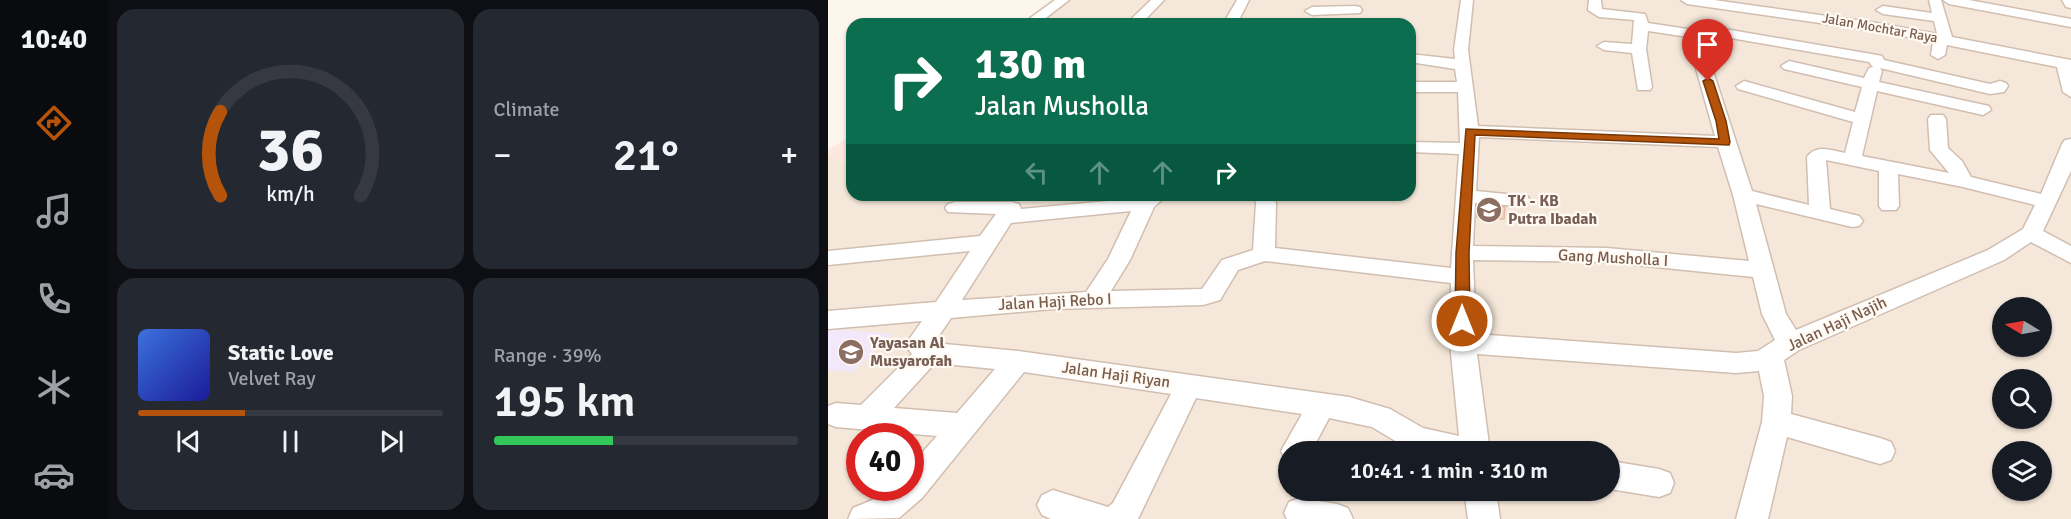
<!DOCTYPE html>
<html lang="en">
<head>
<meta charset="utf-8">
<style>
  :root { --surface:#171b24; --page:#242831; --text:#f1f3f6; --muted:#9ea1a6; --line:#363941; --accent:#b45309 }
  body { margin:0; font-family:Signika,sans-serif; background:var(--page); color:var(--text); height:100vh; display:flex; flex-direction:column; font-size:22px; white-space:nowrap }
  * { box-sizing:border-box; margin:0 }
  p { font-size:20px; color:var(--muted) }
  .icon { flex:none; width:33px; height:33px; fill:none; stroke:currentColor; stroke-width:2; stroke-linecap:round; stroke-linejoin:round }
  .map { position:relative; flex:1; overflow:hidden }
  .panel { display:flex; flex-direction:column; gap:9px; padding:9px; background:#0d0f14; width:720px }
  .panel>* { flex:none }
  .guide { position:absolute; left:18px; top:18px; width:570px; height:183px; border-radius:18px; box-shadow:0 2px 4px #0004; background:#0b6e4f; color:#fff; overflow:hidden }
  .needle { width:39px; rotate:280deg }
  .fabs { position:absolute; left:1164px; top:297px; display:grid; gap:12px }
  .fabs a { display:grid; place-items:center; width:60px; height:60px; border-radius:50%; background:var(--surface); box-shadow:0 2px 4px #0004; font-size:30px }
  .speed { position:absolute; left:18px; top:423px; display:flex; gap:12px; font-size:30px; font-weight:700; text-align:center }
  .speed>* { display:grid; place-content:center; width:78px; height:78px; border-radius:50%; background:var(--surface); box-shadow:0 2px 4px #0004; line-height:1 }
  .speed .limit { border:9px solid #d22; background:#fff; color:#111 }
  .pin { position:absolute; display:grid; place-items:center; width:51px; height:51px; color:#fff; margin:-62px -26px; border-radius:50% 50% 50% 0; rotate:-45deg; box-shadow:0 0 6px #0007 }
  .pin .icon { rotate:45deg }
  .me { position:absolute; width:66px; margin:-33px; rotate:0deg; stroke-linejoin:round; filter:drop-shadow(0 0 4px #0008) }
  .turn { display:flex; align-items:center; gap:21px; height:126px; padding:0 30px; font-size:27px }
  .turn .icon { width:78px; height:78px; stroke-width:2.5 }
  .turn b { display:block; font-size:42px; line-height:51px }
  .lanes { display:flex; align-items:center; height:57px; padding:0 30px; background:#0003; justify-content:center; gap:30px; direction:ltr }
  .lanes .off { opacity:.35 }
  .big { font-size:45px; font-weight:600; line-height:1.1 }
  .panel .tile { flex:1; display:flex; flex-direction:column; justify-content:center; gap:9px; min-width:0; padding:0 21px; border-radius:18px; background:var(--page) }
  .panel .dial { align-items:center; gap:0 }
  .dial svg { height:156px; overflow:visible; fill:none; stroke:var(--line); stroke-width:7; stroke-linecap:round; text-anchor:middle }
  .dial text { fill:var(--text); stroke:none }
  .song { display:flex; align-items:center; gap:18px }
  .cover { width:72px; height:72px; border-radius:9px; background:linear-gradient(135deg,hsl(220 70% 55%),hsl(240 70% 35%)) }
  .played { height:6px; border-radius:3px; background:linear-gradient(90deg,var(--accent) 35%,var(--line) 35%) }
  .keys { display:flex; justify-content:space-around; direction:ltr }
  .heat { display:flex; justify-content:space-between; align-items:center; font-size:33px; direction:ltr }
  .charge { height:9px; border-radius:4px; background:linear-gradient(90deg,#34c759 39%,var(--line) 0) }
  .panel .tiles { flex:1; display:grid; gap:9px; grid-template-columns:repeat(2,1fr) }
  .trip { position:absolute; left:450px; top:441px; width:342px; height:60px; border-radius:30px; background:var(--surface); box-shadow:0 2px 4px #0004; font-weight:600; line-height:60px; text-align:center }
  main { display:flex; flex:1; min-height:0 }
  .menu { display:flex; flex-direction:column; width:108px; justify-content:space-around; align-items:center; background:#090b0e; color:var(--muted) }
  .menu .icon { width:42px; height:42px }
  .menu .on { color:var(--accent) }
  .menu b { font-size:27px; color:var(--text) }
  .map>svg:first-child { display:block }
</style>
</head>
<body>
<main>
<nav class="menu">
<b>10:40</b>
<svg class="icon on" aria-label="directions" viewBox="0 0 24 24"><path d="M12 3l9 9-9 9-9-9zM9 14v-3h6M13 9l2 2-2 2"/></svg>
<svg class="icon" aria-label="music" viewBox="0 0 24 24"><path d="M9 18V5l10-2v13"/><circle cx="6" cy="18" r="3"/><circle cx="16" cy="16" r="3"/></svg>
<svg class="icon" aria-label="phone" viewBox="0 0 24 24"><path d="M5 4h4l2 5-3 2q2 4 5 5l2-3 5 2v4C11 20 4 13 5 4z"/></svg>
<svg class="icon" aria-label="climate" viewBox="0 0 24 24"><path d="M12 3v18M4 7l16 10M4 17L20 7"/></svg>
<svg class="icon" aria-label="car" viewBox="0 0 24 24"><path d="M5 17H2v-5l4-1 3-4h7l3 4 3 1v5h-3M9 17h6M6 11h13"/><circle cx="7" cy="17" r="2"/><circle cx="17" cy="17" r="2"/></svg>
</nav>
<section class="panel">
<div class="tiles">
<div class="tile dial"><svg viewBox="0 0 100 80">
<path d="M14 69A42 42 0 1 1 86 69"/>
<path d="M14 69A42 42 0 0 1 14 26" stroke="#b45309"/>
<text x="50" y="56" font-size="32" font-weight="700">36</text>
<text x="50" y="72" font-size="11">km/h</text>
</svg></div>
<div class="tile"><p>Climate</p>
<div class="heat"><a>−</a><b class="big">21°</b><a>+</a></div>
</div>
<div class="tile">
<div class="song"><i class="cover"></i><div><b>Static Love</b><p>Velvet Ray</p></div></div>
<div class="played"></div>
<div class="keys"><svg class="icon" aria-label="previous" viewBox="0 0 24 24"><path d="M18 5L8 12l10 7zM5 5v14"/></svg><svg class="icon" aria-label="pause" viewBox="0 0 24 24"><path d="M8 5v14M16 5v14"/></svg><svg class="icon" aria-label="next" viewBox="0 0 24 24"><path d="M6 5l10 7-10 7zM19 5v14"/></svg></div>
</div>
<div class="tile"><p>Range · 39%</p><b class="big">195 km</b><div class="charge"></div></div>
</div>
</section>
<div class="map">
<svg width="1243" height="519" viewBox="0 0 1243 519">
  <rect width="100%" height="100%" fill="#fdf6ec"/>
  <path fill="#f5e8da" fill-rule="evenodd" d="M227,0H1243V519H0V155L24,165V195H582V24H193ZM1174,308H1214V346H1174ZM1174,380H1214V418H1174ZM32,436H82V488H32ZM460,452H782V490H460ZM1174,452H1214V490H1174Z"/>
  <polygon fill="#fde8e0" points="24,135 24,165 0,155 0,150"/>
  <polygon fill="#f3e8fa" points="0,328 65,334 25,372 0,370"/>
  <polygon fill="#f3d5c3" stroke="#e6bba3" stroke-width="1.5" points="649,205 677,207 676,219 649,217"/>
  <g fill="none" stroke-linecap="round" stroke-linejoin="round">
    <g stroke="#d1beb0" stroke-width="3">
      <g id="minor">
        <polygon points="227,0 241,0 210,24 194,24"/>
        <polygon points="323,0 336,0 313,24 298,24"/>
        <polygon points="409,0 421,0 409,24 395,24"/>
        <path d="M633,0H645L640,50L650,126L887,136L867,65V38L820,31L818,49L824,87L822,90H810L804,53L776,50L769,46L776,42L804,44L806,20L771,17L760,10L761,0H773L774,9L817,14L820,23L866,30L885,27L1049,55L1054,56L1056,60L1162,84L1172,81L1178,83L1180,86L1176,92L1162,94L1052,68L1054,71L1051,82L1161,106L1163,110L1155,115L1049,91L1034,156L1121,173L1102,150L1100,119L1103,115H1115L1118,119L1120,148L1134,161L1143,177L1213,194L1234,144L1237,140L1243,139V171L1215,231L1243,246V263L1203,242L1176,260L971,350L956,360L964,396L963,414L1052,438L1063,442L1067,451L1063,460L1052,464L959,437L940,519H908L934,422L936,396L931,371L908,373L649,354L662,452H589L579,448L544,427L501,418L483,452H460V461L457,460L453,451L474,414L368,398L310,519H223L214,515L209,505L214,495L225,490L280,507L285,503L343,394L196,372L94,498L71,518L20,519L25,508L49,498L61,488H82V466L109,436L8,427L0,424V406L8,403L33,405L84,354L77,345L94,321L0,329V311L108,302L142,251L0,265V251L152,236L168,214L120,212L117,208L120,204L127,202H184L191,204L193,209L312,198L316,195H339L326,207L302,260L283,291L374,289L394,260L425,250L428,203L425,195H445L448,203L447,248L623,268L631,154L582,152V142L632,143L630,92H582V82H629L627,69L582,62V54L627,59L626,50ZM885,35L1041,62L1045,67L1041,68L1036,78L961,61L953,66L956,69L1034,87L1027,112L916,81L908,86L910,89L1025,122L1017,153C1003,150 988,144 979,157L981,205L924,191L883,65L881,36ZM651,137L890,147L905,195L921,261L779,248L645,246L647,203L692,206L699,204L702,200L699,196L648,191ZM998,160L1051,171V206L1054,210H1068L1071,206L1070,174L1135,187L1207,205L1195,229L1160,250L968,330L958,314L928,204L1024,227L1031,226L1035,221L1031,216L1002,209ZM303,211L280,259L258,292L134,300L183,223ZM645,260L779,262L925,277L934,314L947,340L930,351L908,353L648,334ZM437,261L623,283L622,343L631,436L595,428L562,409L521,397L190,351L106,343L123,318L225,309L375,305L392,300L410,270ZM107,363L167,369L129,413L66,408Z"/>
        <polygon points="853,0 886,0 1055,24 1109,34 1106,21 1055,14 1048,10 1055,6 1104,13 1101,0 1113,0 1124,37 1243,60 1243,97 1235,92 1229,67 1119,45 1117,55 1110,59 1103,55 1105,42 1055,32 859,4"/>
        <polygon points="1115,0 1141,0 1243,19 1243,27 1121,4"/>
        <polygon points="1234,0 1243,0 1243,8 1238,7"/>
        <polygon points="527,6 532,7 534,10 532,13 484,15 477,11 484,7"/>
        <polygon points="782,461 831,469 842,473 846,483 842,493 831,497 782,489"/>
        <polygon points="636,490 668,490 672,519 640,519"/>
        <polygon points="472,498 509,504 520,508 525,519 459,519 456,513 461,502"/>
      </g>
    </g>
    <use href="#minor" fill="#fff" fill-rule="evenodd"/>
  </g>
  <polygon fill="#b45309" stroke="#753606" stroke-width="1.5" points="880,78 885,81 898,121 902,142 901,145 647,135 641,253 642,321 640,325 629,325 627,321 628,253 638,129 891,139 888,121 875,81"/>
  <defs>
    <g id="school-disc" transform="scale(1.35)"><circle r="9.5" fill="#8d6e63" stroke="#fffaf3"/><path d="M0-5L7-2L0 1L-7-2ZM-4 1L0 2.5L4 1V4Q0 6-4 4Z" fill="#fff"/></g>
  </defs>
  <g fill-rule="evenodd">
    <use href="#school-disc" x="661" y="210"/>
    <use href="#school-disc" x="23" y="352"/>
  </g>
  <g text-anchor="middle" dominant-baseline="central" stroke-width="4.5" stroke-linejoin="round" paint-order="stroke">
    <g font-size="14" fill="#7a5c4d" stroke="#fffaf3">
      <text transform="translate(1052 28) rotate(10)">Jalan Mochtar Raya</text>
    </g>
    <g font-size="16" font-weight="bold" fill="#785e54" stroke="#fffaf3" text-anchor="start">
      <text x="680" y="201">TK - KB<tspan x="680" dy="18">Putra Ibadah</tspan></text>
      <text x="42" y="343">Yayasan Al<tspan x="42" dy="18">Musyarofah</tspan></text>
    </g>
    <g font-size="16" fill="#7a5c4d" stroke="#fffaf3">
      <text transform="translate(785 258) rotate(3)">Gang Musholla I</text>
      <text transform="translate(227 302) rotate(-3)">Jalan Haji Rebo I</text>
      <text transform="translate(1009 324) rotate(-25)">Jalan Haji Najih</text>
      <text transform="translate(288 375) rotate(8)">Jalan Haji Riyan</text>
    </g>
  </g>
</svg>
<div class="fabs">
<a><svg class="needle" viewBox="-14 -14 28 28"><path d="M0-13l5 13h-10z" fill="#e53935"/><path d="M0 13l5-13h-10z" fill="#9ea1a6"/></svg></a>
<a><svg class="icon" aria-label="search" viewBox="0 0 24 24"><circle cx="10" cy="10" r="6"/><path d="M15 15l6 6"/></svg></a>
<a><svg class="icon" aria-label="layers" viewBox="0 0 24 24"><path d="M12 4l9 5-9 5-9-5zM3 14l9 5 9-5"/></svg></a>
</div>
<div class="speed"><div class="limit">40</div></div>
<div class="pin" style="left:880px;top:81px;background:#d93025"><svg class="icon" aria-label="arrive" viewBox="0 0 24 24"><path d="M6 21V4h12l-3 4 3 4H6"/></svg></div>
<svg class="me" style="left:634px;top:321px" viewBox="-20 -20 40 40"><circle r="17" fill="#b45309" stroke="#fff" stroke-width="3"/><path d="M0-11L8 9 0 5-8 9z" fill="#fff"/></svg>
<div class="trip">10:41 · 1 min · 310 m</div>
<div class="guide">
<div class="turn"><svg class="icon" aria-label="right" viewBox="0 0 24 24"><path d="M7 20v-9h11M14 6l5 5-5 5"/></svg><div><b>130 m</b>Jalan Musholla</div></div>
<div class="lanes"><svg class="icon off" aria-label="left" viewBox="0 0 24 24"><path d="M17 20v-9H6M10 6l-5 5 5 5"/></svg><svg class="icon off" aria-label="ahead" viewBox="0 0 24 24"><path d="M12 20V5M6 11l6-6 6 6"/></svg><svg class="icon off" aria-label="ahead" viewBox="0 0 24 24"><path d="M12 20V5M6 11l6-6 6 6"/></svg><svg class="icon" aria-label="right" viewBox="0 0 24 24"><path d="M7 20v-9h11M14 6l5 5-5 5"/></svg></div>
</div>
</div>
</main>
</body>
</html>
